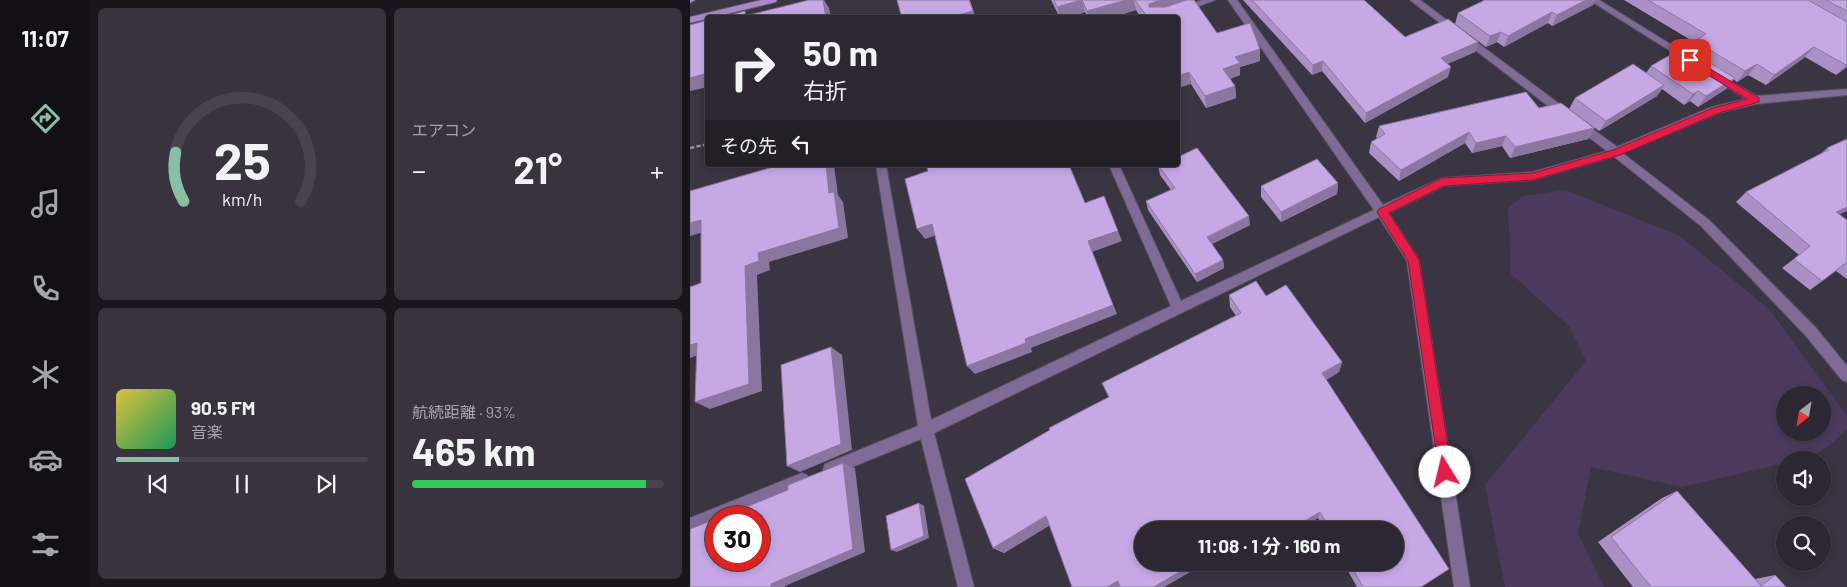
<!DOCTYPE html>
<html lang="ja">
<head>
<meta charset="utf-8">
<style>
  :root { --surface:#2c2732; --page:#38333e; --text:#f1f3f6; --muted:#a6a5ac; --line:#48444d; --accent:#8abfa5 }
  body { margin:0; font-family:Barlow,"Noto Sans JP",sans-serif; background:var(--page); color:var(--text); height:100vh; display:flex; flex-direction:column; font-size:19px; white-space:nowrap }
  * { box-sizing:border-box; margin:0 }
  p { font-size:16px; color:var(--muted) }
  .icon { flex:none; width:28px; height:28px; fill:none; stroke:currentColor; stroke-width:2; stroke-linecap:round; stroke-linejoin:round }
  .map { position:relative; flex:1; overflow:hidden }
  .sheet { display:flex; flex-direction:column; gap:8px; padding:8px; background:#18151c; width:600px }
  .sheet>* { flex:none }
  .top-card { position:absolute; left:15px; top:15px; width:475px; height:152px; border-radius:5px; box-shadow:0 2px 8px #0003,0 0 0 1px var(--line); background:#2c2732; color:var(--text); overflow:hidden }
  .needle { width:32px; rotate:211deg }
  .fabs { position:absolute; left:1086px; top:386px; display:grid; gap:10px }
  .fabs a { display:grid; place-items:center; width:55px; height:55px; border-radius:50%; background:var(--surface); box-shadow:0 2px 8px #0003,0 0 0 1px var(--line); font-size:25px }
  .speed { position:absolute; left:15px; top:506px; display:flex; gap:10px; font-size:25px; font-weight:700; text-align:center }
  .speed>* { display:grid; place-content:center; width:65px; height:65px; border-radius:50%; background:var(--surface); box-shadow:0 2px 8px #0003,0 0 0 1px var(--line); line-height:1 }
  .speed .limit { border:8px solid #d22; background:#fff; color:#111 }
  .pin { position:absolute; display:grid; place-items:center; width:42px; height:42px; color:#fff; margin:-21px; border-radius:10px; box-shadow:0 2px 8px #0006 }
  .me { position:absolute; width:55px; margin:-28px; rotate:351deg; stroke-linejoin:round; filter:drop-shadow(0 0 4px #0008) }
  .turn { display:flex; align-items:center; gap:18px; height:105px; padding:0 15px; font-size:22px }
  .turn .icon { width:65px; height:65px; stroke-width:2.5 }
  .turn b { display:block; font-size:35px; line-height:42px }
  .then { display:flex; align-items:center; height:48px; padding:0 15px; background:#0003; gap:10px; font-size:19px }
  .big { font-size:38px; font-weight:700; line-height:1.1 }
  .sheet .card { flex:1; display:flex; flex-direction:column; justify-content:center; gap:8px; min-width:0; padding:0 18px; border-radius:8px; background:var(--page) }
  .sheet .dial { align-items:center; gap:0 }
  .dial svg { height:130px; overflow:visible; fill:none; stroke:var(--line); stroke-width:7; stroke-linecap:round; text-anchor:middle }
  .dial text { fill:var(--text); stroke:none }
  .song { display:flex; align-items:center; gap:15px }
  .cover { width:60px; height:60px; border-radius:8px; background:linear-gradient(135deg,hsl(50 70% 55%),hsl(150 70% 35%)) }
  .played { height:5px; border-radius:2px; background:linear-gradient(90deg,var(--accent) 25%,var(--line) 25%) }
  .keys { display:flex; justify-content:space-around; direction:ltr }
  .heat { display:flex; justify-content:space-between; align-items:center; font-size:28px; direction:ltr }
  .charge { height:8px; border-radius:4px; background:linear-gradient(90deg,#34c759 93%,var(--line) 0) }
  .sheet .tiles { flex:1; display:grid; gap:8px; grid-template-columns:repeat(2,1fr) }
  .trip { position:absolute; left:444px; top:521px; width:270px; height:50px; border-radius:25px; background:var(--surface); box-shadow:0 2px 8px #0003,0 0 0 1px var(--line); font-weight:700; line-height:50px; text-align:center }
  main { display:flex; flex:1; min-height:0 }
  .menu { display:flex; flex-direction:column; width:90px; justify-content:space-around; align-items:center; background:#121014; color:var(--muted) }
  .menu .icon { width:35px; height:35px }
  .menu .on { color:var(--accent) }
  .menu b { font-size:22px; color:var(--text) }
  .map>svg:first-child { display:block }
</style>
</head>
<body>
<main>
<nav class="menu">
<b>11:07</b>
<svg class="icon on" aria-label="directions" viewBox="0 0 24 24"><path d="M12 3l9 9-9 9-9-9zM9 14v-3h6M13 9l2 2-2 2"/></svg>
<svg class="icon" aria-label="music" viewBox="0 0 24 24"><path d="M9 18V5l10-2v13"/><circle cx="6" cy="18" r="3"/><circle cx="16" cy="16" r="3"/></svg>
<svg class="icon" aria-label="phone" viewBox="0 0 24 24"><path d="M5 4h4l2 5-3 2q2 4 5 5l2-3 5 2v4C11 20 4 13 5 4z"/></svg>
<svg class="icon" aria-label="climate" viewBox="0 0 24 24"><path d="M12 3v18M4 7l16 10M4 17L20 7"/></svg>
<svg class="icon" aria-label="car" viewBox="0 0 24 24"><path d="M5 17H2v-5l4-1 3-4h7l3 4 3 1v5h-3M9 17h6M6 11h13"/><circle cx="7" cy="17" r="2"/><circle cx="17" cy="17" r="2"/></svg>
<svg class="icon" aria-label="filters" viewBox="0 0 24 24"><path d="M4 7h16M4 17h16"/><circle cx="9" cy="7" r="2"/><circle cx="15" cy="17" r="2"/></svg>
</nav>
<section class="sheet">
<div class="tiles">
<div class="card dial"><svg viewBox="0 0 100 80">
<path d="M14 69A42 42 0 1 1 86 69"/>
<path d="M14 69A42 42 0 0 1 9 39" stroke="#8abfa5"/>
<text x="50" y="56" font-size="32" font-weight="700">25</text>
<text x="50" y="72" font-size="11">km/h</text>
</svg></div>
<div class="card"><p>エアコン</p>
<div class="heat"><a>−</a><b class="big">21°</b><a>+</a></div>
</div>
<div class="card">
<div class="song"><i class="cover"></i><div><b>90.5 FM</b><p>音楽</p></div></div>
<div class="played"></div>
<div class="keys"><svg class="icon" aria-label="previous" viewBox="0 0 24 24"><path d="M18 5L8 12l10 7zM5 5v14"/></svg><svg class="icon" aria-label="pause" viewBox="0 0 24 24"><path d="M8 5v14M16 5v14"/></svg><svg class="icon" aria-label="next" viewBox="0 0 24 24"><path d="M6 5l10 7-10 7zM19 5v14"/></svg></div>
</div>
<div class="card"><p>航続距離 · 93%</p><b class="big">465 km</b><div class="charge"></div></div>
</div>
</section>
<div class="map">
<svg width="1157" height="587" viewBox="0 0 1157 587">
  <rect width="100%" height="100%" fill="#3b3443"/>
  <path fill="#4c3a5e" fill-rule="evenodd" d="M876,190L990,236L1080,310L1157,416V430C1134,449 1127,460 1095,460V463L992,487L901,467L888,534L914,587H815L795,485L896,361L879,326L821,274L818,208L833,196ZM1095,395H1132V432H1095Z"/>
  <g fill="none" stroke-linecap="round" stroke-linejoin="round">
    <g stroke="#595260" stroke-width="2">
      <polygon id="lane" points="926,148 1019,220 1126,328 1157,366 1157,382 1152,380 1116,336 1011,226 922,155 921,152 922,149"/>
    </g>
    <g stroke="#595260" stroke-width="2">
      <g id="street">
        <polygon points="512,0 525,0 477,18 462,18"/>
        <polygon points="538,0 547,0 693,205 752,178 843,172 917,151 720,0 730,0 927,147 1022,107 1056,99 1023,78 1023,74 1026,73 1067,96 1157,89 1157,95 1065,104 1029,113 926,156 843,180 754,186 699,213 729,260 780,587 764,587 717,261 689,217 244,433 284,587 268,587 231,439 140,476 135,474 133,469 135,464 228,426 186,165 196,165 241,420 481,306 419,165 429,165 491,301 684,210"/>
        <polygon points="899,0 909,0 1006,60 1004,62 998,62"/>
        <polygon points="112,473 117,475 119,480 117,485 39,518 26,518 26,523 0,534 0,518"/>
      </g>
    </g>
    <g stroke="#595260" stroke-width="2">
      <g id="secondary">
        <polygon points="0,0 5,0 0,3"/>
        <polygon points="71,0 87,0 86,2 0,23 0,17"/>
      </g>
    </g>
    <polyline stroke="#95909c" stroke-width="2.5" stroke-dasharray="4.5 2" stroke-linecap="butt" points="0,148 18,144"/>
    <use href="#lane" fill="#806b96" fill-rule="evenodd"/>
    <use href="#street" fill="#806b96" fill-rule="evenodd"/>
    <use href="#secondary" fill="#a887ca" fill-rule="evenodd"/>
  </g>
  <g fill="#aa90c5">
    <polygon points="361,0 504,0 527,33 570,49 570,61 550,67 550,75 540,79 545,86 546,98 516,108 501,84 488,18 451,18 446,10 421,18 398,18 395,12 377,18 370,18"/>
    <polygon points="553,0 674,0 715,37 788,42 785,52 757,64 758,77 675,123 632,71 622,75"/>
    <polygon points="795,0 905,0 903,5 862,26 858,23 814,47 807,42 796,47 765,24 768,13"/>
    <polygon points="934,0 1157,0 1157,67 1146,75 1115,57 1076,85 1058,75 1047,82 1043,79 1036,89 1008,107 1000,101 994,105 972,89 967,96 909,131 879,109 885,98 956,73 961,66 999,49 1004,42"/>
    <polygon points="849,108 904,128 898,139 820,158 812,146 782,153 775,143 709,181 679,153 681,142 688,139 686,137 689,126"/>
    <polygon points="1157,139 1157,211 1149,214 1157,220 1157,279 1146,271 1120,290 1092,268 1109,255 1046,202 1056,192 1131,154 1137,148"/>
    <polygon points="468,165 560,225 522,244 533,260 534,268 507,282 458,210 456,201 481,190 470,175"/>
    <polygon points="648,183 647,194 591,222 571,197 571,186"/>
    <polygon points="566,281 576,296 596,285 652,362 649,372 636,380 759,569 731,587 667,587 653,562 705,562 705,530 635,530 628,518 609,530 575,530 574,529 573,530 452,530 452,562 517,562 474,587 382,587 360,525 314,553 303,548 275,479 360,430 359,428 419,397 412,383 546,316 540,307 539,295"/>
    <polygon points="987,491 1065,579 1085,575 1096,587 943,587 908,542 972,498"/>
  </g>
  <g fill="#8b76a0">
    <polygon points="133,0 134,0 139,8 141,18 136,18"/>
    <polygon points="279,0 280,0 286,18 257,18"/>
    <polygon points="392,0 395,12 377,18 371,18 367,7"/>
    <polygon points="436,0 444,0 446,10 421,18 399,18 397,11"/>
    <polygon points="470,0 498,0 461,16 459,7 459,4"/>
    <polygon points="896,0 905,0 903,5 862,26 867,15"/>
    <polygon points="862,12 858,23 814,47 818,36"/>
    <polygon points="811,32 807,42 796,47 800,36"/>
    <polygon points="788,42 785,52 748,68 751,58"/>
    <polygon points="1124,47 1115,57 1076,85 1084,75"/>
    <polygon points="570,49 570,61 550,67 550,75 534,81 533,69 545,57"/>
    <polygon points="633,61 632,71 622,75 623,65"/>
    <polygon points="1067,64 1058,75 1047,82 1055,71"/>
    <polygon points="1157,64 1157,67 1146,75"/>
    <polygon points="761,67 758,77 675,123 676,113"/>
    <polygon points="499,72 501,84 488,88 488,76"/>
    <polygon points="18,73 18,87 0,91 0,78"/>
    <polygon points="1045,78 1036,89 1008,107 1016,96"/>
    <polygon points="974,85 967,96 909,131 916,121"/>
    <polygon points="545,86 546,98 516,108 515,96"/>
    <polygon points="1008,91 1000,101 994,105 1003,94"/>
    <polygon points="904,128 898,139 820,158 825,147"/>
    <polygon points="779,132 775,143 709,181 711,170"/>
    <polygon points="816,136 812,146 782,153 786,143"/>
    <polygon points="136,165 144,165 148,195 153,202 158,238 79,262 80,270 67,275 72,391 20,409 5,402 55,266 68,253"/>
    <polygon points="648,183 647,194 591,222 591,212"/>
    <polygon points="1157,207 1157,211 1134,221 1146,212"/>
    <polygon points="559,216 560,225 518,245 517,237"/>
    <polygon points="11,220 24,229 0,236 0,223"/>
    <polygon points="242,224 250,234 235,239 227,229"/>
    <polygon points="428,231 432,241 402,252 427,314 341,348 342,352 285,374 277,366 335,339 398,241"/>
    <polygon points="533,260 534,268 507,282 505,274"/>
    <polygon points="7,343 20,351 0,358 0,345"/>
    <polygon points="141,347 152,355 162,450 110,472 97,466"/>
    <polygon points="652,362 649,372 630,383 632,373"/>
    <polygon points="153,463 165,468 175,552 95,586 95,587 81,587 81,584"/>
    <polygon points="229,503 234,506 239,538 207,552 201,550"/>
    <polygon points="630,512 628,518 609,530 600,530"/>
    <polygon points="356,516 365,522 314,553 303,548"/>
    <polygon points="574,523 574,529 573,530 563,530"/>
    <polygon points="506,562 517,562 474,587 464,587"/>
    <polygon points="428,581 434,584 429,587 417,587"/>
  </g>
  <g fill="#c6a8e5" stroke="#8b76a0">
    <polygon points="119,0 133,0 136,18 29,18 55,11 55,16"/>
    <polygon points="207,0 279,0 283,11 257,18 212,18"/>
    <polygon points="364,0 391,0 367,7"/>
    <polygon points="392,0 436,0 397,11"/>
    <polygon points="445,0 470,0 459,4 459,7 476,7 496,0 504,0 527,33 560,23 570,49 545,57 550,63 533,69 545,86 515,96 499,72 488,76 488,18 458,18"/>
    <polygon points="562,0 674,0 715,37 758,19 788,42 751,58 761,67 676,113 633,61 623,65"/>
    <polygon points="795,0 896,0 867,15 862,12 818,36 811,32 800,36 768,13"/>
    <polygon points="958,0 1118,0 1157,22 1157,64 1156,65 1124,47 1084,75 1067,64 1055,71 1005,41 1016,34"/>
    <polygon points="1136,0 1157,0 1157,11"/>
    <polygon points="18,20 18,73 0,78 0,25"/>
    <polygon points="994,47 1045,78 1016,96 1008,91 1003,94 961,66"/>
    <polygon points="943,64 974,85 916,121 885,98"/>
    <polygon points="836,92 849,108 871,103 904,128 825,147 816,136 786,143 779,132 711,170 681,142 695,134 689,126"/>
    <polygon points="1157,139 1157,207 1146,212 1157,220 1157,262 1132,281 1104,259 1120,246 1056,192 1138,150 1137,148"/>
    <polygon points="507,148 559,216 517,237 533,260 505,274 456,201 485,188 468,165 488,165 488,157"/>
    <polygon points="627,159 648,183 591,212 571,186"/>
    <polygon points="82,165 136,165 139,193 144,192 149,228 68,253 69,261 55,266 59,384 5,402 7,343 0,345 0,287 11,283 11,220 0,223 0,191 83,167"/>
    <polygon points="236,165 379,165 395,203 414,196 428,231 398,241 423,305 335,339 336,343 277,366 242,224 227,229 215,179 238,171"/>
    <polygon points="566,281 576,296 596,285 652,362 632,373 759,569 731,587 673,587 659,562 705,562 705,530 640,530 630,512 600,530 578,530 574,523 563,530 452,530 452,562 506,562 464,587 430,587 428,581 417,587 382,587 356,516 303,548 275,479 360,430 359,428 419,397 412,383 551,313 539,295"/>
    <polygon points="141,347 151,444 97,466 91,365"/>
    <polygon points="153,463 163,549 81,584 81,587 0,587 0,529 26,519 26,560 69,560 69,518 29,518 98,490 98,485"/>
    <polygon points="987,491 1071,586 1085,575 1096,587 961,587 921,537"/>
    <polygon points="229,503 234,536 201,550 196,516"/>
  </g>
  <polygon fill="#e11d48" stroke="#92132f" points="1000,57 1069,98 1069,102 1029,113 930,155 843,180 754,186 699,213 729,260 762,472 760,477 755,479 750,477 718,261 689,215 687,212 689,209 752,178 843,173 923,150 1023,108 1057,99 997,62 996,60"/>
</svg>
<div class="fabs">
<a><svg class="needle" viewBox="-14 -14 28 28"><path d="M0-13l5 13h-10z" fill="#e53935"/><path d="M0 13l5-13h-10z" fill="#a6a5ac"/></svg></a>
<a><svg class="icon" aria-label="sound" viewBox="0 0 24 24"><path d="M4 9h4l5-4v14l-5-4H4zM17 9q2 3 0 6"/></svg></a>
<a><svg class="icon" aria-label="search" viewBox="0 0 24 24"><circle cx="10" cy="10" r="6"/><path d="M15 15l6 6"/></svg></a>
</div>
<div class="speed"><div class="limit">30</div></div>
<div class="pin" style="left:1000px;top:60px;background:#d93025"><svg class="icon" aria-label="arrive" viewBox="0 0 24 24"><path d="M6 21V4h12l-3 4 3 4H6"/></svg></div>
<svg class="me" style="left:755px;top:472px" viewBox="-20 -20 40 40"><circle r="19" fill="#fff"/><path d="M0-13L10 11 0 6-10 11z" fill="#e11d48"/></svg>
<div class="trip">11:08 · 1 分 · 160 m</div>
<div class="top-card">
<div class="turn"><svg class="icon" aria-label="right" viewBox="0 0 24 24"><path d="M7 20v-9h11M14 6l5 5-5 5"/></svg><div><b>50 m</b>右折</div></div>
<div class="then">その先<svg class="icon" aria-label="left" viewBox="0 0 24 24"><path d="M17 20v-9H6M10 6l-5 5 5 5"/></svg></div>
</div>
</div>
</main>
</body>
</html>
